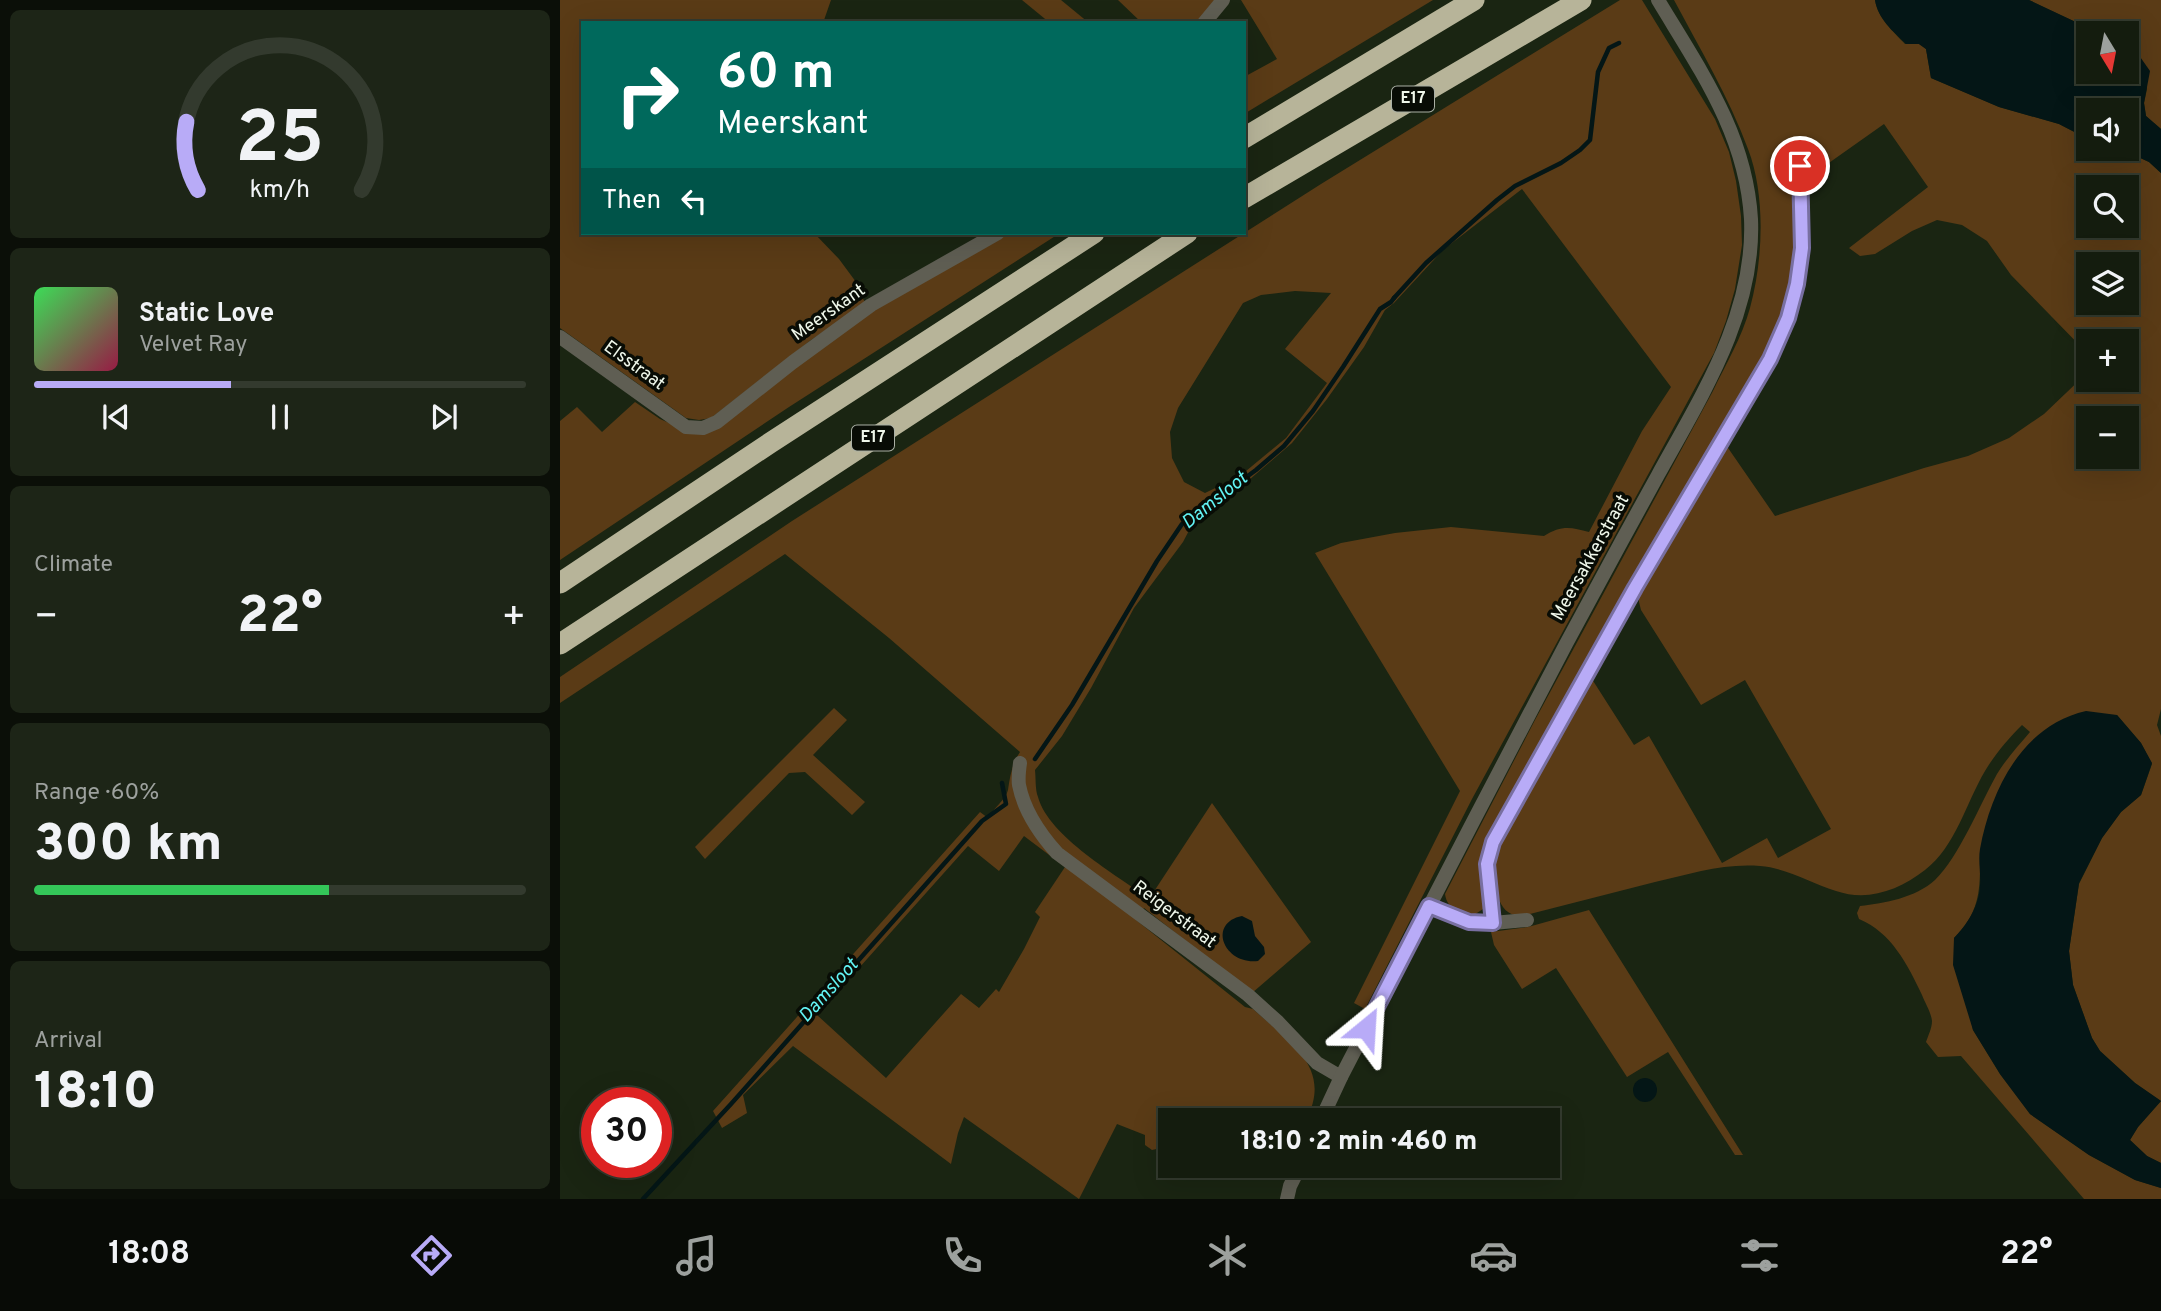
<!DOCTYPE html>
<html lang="en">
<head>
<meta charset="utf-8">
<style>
  :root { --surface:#141c0e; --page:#1d2517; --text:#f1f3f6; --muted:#9da19e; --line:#333a2e; --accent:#b8abf7 }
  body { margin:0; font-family:Overpass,sans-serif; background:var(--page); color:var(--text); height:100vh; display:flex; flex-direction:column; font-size:26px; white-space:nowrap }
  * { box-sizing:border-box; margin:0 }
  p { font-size:23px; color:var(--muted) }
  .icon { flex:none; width:38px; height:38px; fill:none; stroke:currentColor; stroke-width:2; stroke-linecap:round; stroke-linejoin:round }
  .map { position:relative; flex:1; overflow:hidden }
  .side { display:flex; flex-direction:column; gap:10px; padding:10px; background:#0b0f08; width:560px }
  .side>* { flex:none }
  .top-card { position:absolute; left:21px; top:21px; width:665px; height:214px; border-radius:0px; box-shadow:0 7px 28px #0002,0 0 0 2px var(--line); background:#00695c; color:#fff; overflow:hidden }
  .needle { width:46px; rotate:170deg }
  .tools { position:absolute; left:1516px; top:21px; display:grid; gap:14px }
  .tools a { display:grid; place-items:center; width:63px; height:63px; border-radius:0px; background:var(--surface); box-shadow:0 7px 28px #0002,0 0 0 2px var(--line); font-size:35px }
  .speed { position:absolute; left:21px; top:1087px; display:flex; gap:14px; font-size:35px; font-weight:700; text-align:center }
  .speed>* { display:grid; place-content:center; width:91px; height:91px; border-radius:50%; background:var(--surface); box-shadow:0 7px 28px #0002,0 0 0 2px var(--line); line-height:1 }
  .speed .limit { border:10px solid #d22; background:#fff; color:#111 }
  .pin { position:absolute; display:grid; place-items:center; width:60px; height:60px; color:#fff; margin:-30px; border:4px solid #fff; border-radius:50%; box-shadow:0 2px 7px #0007 }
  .me { position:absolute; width:77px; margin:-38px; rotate:27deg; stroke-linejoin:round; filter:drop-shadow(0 0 5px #0008) }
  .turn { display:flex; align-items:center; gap:24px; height:147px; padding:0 21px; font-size:32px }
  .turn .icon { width:91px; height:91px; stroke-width:2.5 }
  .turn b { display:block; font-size:49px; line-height:60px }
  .then { display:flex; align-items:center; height:66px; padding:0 21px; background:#0003; gap:14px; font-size:26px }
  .big { font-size:52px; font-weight:800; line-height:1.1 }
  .side .tile { flex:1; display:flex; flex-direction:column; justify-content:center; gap:10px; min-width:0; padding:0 24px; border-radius:10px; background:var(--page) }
  .side .dial { align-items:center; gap:0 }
  .dial svg { height:182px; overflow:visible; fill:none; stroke:var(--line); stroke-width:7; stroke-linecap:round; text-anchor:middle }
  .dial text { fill:var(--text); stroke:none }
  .song { display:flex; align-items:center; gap:21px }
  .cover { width:84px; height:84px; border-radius:10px; background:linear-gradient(135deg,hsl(130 70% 55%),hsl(340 70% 35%)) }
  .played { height:7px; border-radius:4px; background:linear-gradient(90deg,var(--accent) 40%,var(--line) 40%) }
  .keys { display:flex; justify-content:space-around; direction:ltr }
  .heat { display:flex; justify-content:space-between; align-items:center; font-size:38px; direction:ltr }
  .charge { height:10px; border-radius:5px; background:linear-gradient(90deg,#34c759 60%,var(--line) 0) }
  .trip { position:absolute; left:598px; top:1108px; width:402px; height:70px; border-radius:0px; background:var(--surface); box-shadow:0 7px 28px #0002,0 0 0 2px var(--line); font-weight:800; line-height:70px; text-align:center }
  .tabs { display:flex; height:112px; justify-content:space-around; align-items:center; background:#080b06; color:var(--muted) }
  .tabs .icon { width:49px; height:49px }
  .tabs .active { color:var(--accent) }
  .tabs b { font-size:32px; color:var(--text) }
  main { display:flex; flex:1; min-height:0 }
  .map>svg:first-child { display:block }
</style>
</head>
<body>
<main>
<section class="side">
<div class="tile dial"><svg viewBox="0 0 100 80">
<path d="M14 69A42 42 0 1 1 86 69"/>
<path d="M14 69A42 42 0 0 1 9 39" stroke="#b8abf7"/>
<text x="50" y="56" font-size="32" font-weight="700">25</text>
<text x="50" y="72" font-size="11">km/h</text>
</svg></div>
<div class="tile">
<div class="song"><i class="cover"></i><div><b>Static Love</b><p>Velvet Ray</p></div></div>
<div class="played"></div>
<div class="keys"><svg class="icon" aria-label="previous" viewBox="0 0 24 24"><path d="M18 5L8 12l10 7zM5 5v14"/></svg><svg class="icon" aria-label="pause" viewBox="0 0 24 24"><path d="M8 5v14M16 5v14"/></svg><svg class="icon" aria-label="next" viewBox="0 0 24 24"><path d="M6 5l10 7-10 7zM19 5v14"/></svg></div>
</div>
<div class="tile"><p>Climate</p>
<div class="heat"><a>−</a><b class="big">22°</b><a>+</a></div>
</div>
<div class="tile"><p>Range · 60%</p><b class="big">300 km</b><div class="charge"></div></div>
<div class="tile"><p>Arrival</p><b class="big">18:10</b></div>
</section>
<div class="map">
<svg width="1601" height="1199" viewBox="0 0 1601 1199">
  <rect width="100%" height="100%" fill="#1a2512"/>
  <g fill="#5a3b16" fill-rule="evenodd">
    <polygon points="0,0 271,0 263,23 23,23 23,233 254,233 279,259 296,282 294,287 306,303 251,340 151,418 139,420 126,418 0,328"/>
    <polygon points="462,0 501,0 529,23 490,23"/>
    <polygon points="558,0 655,0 636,23 582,23"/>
    <polygon points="681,0 873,0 684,114 684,77 717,59"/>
    <path d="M1060,0H1082L1155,119L1169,152L1176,181L1181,216L1182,245L1175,289L1166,321L1154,353L912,799L805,1009L794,1003L900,791L755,553L781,543L835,533L891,527L984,536C1001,525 1011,527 1029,532L1082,431L1111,387L962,189L883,250L834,303L825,310L804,347L767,399L732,443L661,504L634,521L623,542L574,608L531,688L502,736L475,770C476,779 475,789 478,797C489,837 557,875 589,899L652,803L751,942L692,993L584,908L576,920L685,1007L693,1009C728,1041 774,1067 746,1120H611V1152L605,1147L592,1150L585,1145V1135L557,1124L519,1199L404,1117L398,1133L391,1164L233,1046L183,1095L187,1113L162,1128L153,1111L420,812L428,818C433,809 446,799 448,790C450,776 452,764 460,752L329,638L225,554L0,703V677L232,521L761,184ZM735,291L771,293L725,349L767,383L726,438L680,476L645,493L624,482L612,458L610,432L618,408L683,303L701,295ZM464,836L505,867L475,912L480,917L464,949L439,992L436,989L419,1008L401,994L326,1078L257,1015L408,846L439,871Z"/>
    <path d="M1114,0H1315C1318,19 1333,31 1345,44H1359L1366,49L1371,78L1439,107L1499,124L1528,139V149H1561L1589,162L1601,173V709L1597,725L1601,736V1163L1587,1156L1570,1140L1578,1127L1601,1101L1575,1083L1540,1051L1532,1038L1513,985L1509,951L1519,884L1542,838L1561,812L1581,795L1592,764L1581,743L1557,715L1420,850C1420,887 1422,910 1394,938L1413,1030L1440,1074L1470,1114L1529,1155L1575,1180L1601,1188V1199H1524L1401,1056L1378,1057L1366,1042C1368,1036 1372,1028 1372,1021C1371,1012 1365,1003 1362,995C1348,965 1331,932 1299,919L1297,913L1300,906C1325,903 1355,898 1375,880C1399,857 1420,804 1437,774C1446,759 1459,745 1470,732L1462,725C1449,738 1435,754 1425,771C1406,803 1396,846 1365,870C1339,890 1308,902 1276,891C1250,883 1227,868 1200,866C1164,863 1130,874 1095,882C1052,893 1009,904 966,915C962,915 958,916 955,915C932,910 934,869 934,852L1030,676L1074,745L1089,736L1162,863L1207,838L1218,858L1271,829L1185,680L1141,705L1081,610L1079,602V592L1166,445L1215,516L1364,468L1408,456L1449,438L1484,414L1528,372V380H1566V341H1528V354L1451,275L1427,241L1402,225L1377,220L1352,231L1315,254L1300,256L1289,248L1368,187L1324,124L1249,177L1238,174L1239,228L1234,278L1221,326L933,833L923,909L914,915C900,911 887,910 885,894L975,720L1153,391C1166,364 1182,337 1190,308C1203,260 1206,196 1188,149C1169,97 1140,49 1114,0ZM1528,187H1566V226H1528ZM1528,264H1566V303H1528ZM1528,418H1566V457H1528Z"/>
    <polygon points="1469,0 1601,0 1601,129 1586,116 1584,103 1587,89 1576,51 1566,46 1566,33 1539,33"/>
    <polygon points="446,233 500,233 229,407 0,560 0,421 17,407 42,432 75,402 100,419 130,432 314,310"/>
    <polygon points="274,708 287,720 253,755 305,802 292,815 245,772 229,773 145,859 135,847"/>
    <polygon points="1029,910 1183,1155 1175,1155 1108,1052 1067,1077 996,968 962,989 934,945 931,932 968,927"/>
  </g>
  <g fill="#041616">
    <path d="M1315,0H1469L1539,33H1528V72H1566V46L1576,51L1590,71L1584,103L1586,116L1601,129V173L1589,162L1561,149H1566V110H1528V139L1499,124L1439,107L1371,78L1366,49L1359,44H1346C1333,31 1318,19 1315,0Z"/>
    <path d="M1526,711L1557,715L1581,743L1592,763L1581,795L1561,812L1542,838L1519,883L1509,951L1513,985L1532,1038L1540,1051L1575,1083L1601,1101L1578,1127L1570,1140L1587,1156L1601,1163V1188L1575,1180L1529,1155L1470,1114L1440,1074L1413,1030L1393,965L1394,938C1407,925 1419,906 1420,886C1421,874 1418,861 1420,849C1431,789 1463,725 1526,711Z"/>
    <path d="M682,916L692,921L695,936L704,947L705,954L698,961C664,965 647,923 682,916Z"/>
    <circle cx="1085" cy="1090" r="12"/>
  </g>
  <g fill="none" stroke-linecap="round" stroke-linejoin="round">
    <g stroke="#041616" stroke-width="4.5">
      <polyline points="834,298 866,263 937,200 955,186 1001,163 1020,150 1030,140 1038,72 1049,48 1059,43"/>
      <polyline points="475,759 512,705 597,561 622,524 696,470 724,446 753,411 783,367 820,309 831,302 834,298"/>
      <polyline points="83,1199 171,1104 422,821 446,804 442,783"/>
    </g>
    <g stroke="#5f5e53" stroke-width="14">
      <polyline points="644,23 663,0"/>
      <polyline points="0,337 126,427 143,428 157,422 233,362 311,305 438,233"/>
      <path d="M460,763C459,770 458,778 459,785C464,811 480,834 497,853L688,995L718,1022L757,1063L781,1077"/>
      <polyline points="869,906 909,921 933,923 967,920"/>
      <polyline points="933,923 927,864 933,842 1075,588 1210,359 1228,318 1237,284 1242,248 1240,166"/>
      <path d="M761,1120L781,1077C856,932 930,788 1006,644C1036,588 1067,531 1098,475C1142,395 1195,313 1191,219C1186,134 1140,70 1098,0"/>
      <polyline points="727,1199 730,1186 740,1166"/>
    </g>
    <g stroke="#b7b499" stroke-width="21">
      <polyline points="684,138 914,0"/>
      <polyline points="684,198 1021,0"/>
      <polyline points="0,583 210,443 534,233"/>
      <polyline points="0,644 627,233"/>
    </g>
  </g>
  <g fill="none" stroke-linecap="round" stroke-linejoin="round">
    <g stroke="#786fa1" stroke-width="18">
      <polyline id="route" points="806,1028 869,906 909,922 933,923 927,864 933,842 1075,588 1210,359 1228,318 1237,284 1242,248 1240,166"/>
    </g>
    <use href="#route" stroke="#b8abf7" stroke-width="12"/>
  </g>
  <g text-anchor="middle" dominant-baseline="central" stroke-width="7" stroke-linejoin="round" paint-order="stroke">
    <g fill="#080c05" stroke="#aab0a5" stroke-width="2">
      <rect x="832" y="86.5" width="42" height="25" rx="5"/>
      <rect x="292" y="425.5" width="42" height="25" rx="5"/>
    </g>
    <g font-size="16" font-weight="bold" fill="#eff7ea">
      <text x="853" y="99">E17</text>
      <text x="313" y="438">E17</text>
    </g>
    <g font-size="18" fill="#eff7ea" stroke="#080c05">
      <text transform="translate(269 313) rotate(-35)">Meerskant</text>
      <text transform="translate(74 366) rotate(36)">Elsstraat</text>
      <text transform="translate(1031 558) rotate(-61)">Meersakkerstraat</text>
      <text transform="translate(614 915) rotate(37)">Reigerstraat</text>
    </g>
    <g font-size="19" font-style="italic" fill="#62f4f5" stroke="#080c05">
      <text transform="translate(655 501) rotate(-39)">Damsloot</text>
      <text transform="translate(269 991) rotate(-48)">Damsloot</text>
    </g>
  </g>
</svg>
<div class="tools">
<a><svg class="needle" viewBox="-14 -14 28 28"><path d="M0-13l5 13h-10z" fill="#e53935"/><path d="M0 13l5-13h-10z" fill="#9da19e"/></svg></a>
<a><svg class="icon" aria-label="sound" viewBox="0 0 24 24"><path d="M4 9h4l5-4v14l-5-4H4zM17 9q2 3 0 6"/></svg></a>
<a><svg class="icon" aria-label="search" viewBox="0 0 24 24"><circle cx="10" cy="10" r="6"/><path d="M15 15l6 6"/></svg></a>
<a><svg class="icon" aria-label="layers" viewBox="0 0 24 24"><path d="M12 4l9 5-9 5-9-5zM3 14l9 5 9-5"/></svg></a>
<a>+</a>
<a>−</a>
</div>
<div class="speed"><div class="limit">30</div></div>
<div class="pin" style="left:1240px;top:166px;background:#d93025"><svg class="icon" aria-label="arrive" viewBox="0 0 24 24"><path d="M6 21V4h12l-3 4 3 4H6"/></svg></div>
<svg class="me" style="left:806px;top:1028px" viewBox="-20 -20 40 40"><path d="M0-17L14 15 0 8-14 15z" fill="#b8abf7" stroke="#fff" stroke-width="4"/></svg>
<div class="trip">18:10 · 2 min · 460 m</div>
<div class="top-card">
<div class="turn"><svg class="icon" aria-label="right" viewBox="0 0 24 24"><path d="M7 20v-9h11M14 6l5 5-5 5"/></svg><div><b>60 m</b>Meerskant</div></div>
<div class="then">Then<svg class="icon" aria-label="left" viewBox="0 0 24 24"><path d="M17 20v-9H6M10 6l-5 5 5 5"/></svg></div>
</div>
</div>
</main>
<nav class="tabs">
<b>18:08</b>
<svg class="icon active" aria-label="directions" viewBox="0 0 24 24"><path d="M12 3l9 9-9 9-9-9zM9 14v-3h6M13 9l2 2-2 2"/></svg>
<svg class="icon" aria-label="music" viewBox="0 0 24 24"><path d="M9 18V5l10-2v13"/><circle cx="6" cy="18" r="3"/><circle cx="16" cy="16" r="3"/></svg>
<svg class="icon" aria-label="phone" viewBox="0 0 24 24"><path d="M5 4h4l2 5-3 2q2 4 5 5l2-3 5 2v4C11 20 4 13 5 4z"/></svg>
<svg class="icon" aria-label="climate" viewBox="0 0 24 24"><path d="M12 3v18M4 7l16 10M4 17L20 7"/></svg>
<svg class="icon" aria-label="car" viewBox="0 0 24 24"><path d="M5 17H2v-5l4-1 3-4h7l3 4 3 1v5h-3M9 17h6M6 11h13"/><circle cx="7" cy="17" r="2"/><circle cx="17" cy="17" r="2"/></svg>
<svg class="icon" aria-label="filters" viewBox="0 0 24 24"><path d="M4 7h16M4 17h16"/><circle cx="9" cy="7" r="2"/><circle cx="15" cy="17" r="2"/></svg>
<b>22°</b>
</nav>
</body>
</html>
